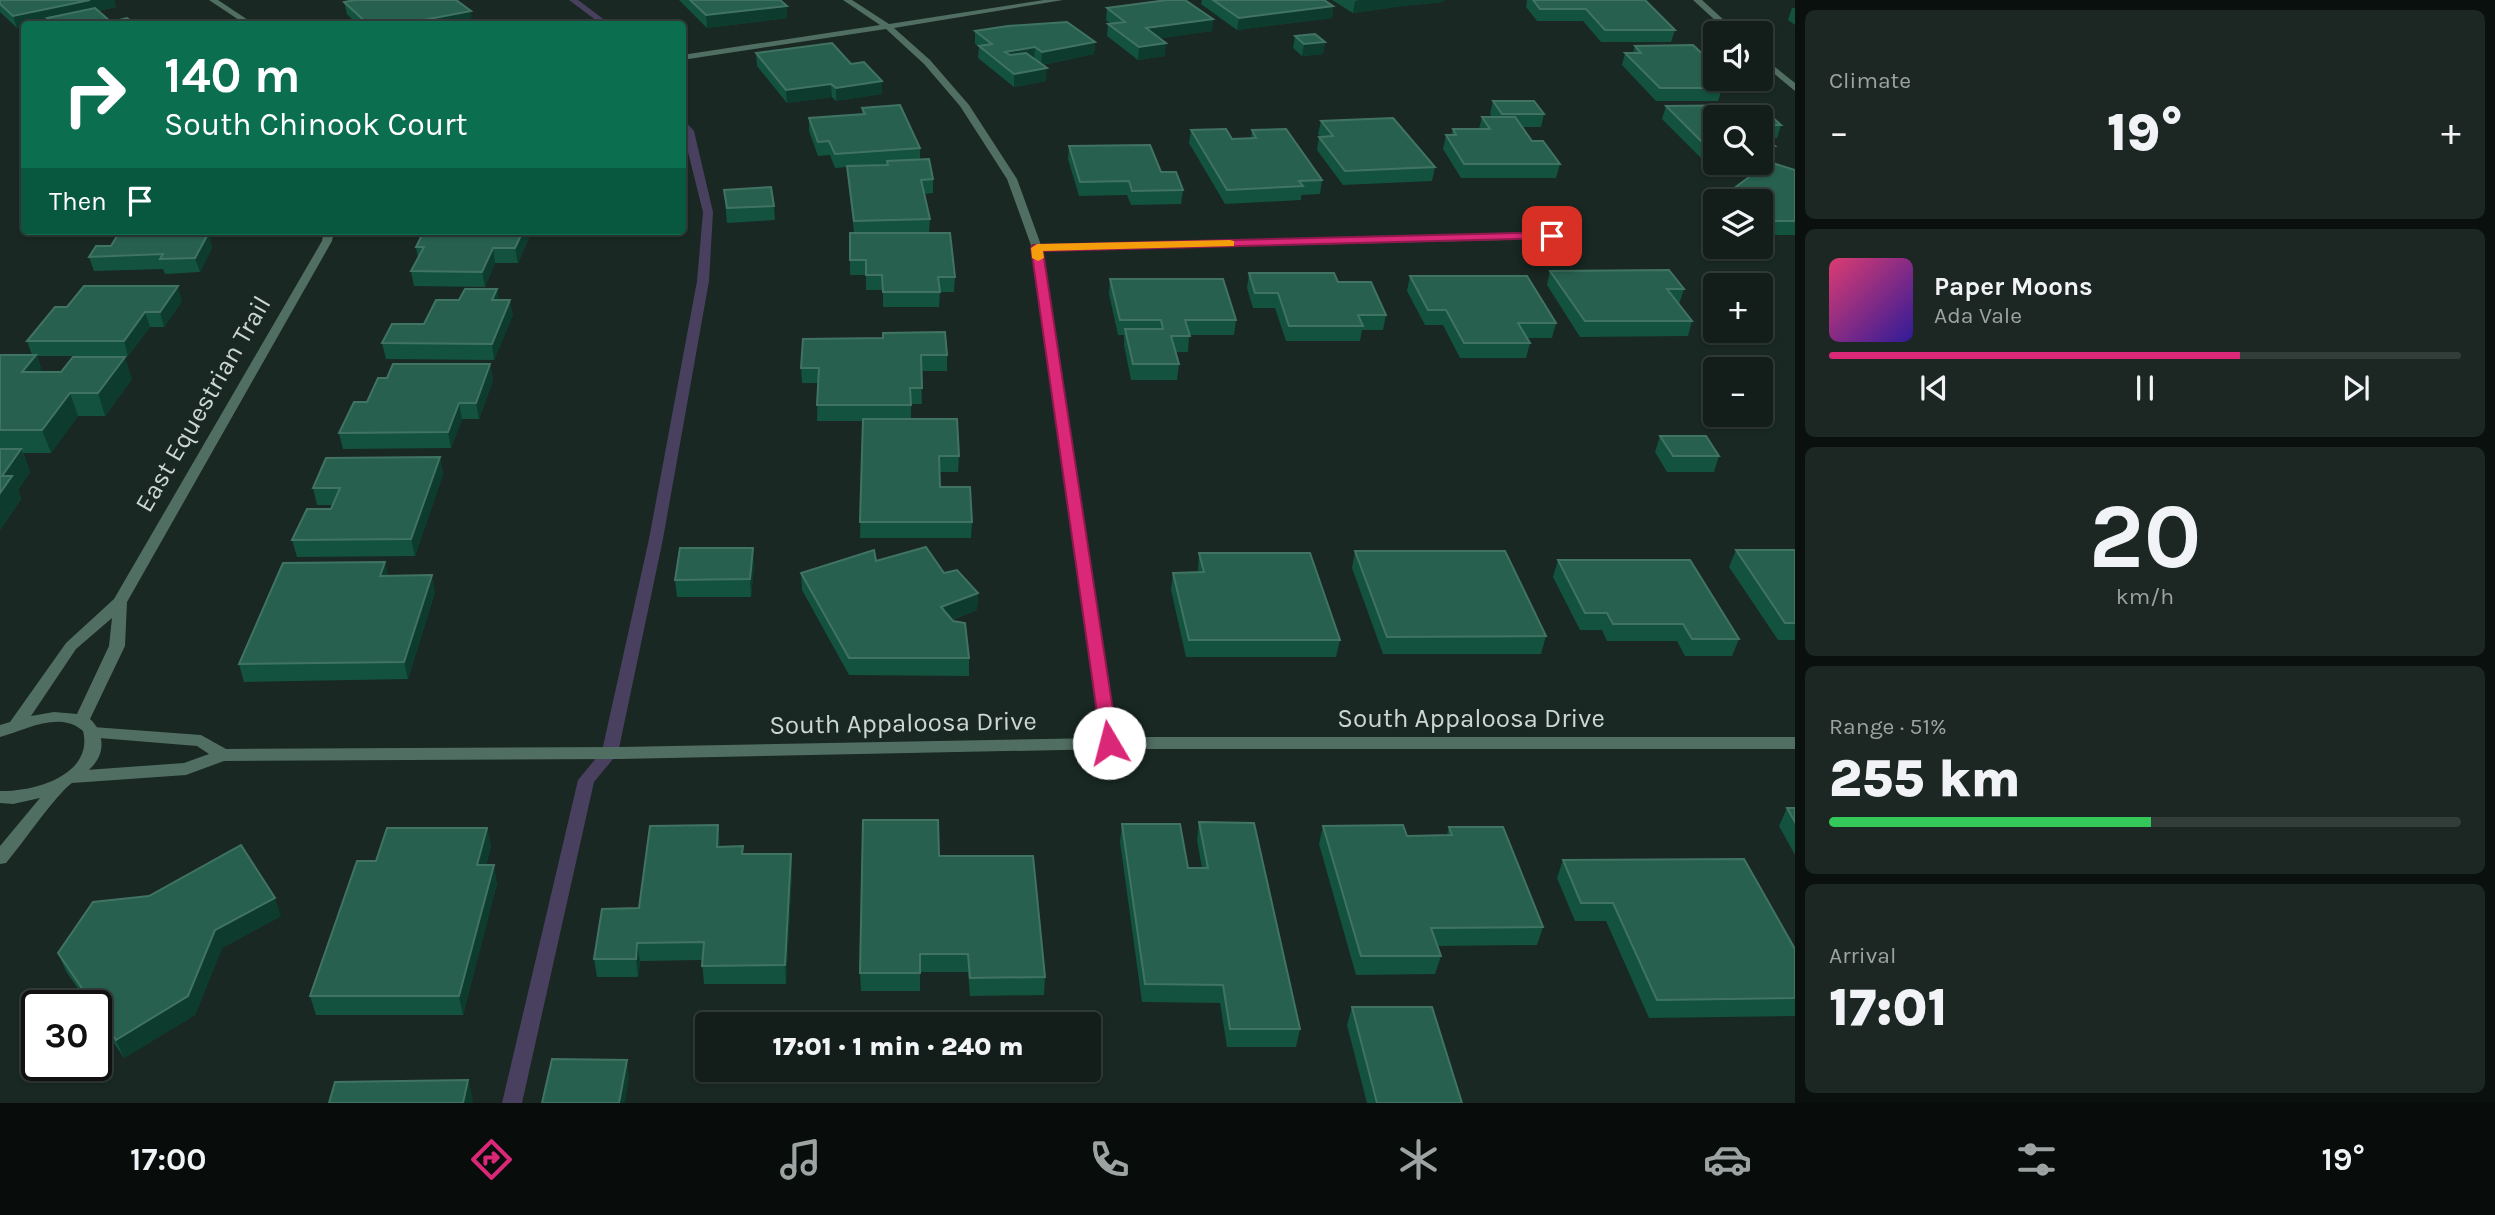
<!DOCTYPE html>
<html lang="en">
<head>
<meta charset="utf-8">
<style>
  :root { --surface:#131e1a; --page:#1c2723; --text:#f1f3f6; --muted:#9da2a2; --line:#323c39; --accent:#db2777 }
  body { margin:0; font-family:Karla,sans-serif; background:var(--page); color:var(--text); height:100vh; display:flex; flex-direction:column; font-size:26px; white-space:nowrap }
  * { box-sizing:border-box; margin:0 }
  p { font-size:23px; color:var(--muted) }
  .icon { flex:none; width:38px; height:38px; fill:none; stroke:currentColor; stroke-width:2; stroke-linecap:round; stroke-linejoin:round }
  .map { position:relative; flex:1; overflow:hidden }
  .details { display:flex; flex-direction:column; gap:10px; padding:10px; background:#0a100e; width:700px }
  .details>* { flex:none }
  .hud { position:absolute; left:21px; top:21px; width:665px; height:214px; border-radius:7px; box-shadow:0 2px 5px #0004,0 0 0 2px var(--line); background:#0b6e4f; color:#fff; overflow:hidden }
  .controls { position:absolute; left:1703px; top:21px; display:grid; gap:14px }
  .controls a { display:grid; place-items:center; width:70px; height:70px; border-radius:7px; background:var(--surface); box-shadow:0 2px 5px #0004,0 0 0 2px var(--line); font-size:35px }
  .speed { position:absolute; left:21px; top:990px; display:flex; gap:14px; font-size:35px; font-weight:700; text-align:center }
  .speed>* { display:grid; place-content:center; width:91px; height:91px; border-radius:50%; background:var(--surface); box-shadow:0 2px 5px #0004,0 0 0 2px var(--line); line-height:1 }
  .speed .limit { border:4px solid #111; border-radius:10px; background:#fff; color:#111 }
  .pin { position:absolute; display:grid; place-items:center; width:60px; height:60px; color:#fff; margin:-30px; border-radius:14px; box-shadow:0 4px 10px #0006 }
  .me { position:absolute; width:77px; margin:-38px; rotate:352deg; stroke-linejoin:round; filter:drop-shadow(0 0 5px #0008) }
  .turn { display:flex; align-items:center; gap:24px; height:147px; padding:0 28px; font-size:32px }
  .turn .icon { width:91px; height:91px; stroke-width:2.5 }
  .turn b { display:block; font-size:49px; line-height:60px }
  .then { display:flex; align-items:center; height:66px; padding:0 28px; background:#0003; gap:14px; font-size:26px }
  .big { font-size:52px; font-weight:800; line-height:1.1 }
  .details .tile { flex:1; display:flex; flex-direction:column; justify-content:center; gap:10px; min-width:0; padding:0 24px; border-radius:10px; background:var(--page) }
  .details .dial { align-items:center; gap:0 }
  .dial b { font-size:91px; line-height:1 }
  .song { display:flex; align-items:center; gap:21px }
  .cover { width:84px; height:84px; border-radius:10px; background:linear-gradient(135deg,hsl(340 70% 55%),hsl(250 70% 35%)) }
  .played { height:7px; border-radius:4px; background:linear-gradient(90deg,var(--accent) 65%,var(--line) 65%) }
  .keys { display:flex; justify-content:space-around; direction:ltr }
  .heat { display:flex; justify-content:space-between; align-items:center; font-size:38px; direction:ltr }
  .charge { height:10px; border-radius:5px; background:linear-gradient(90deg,#34c759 51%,var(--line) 0) }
  .trip { position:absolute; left:695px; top:1012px; width:406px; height:70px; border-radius:7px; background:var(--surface); box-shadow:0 2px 5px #0004,0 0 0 2px var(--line); font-weight:800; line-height:70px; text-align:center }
  .dock { display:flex; height:112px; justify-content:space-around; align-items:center; background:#080c0a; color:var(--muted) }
  .dock .icon { width:49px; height:49px }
  .dock .on { color:var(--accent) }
  .dock b { font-size:32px; color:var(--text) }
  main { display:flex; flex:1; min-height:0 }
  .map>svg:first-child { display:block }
</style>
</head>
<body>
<main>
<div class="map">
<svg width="1795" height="1103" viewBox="0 0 1795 1103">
  <rect width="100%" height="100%" fill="#192822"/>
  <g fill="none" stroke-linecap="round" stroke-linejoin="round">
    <g fill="#48405e" fill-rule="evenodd">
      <polygon points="569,0 578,0 610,24 601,24"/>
      <polygon points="682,118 694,131 713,212 709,281 663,539 618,753 594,782 522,1103 502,1103 578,780 602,751 649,539 697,281 703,212 682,128"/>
    </g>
    <g fill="#516e62" fill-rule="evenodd">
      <polygon points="843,0 852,0 889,24 1044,0 1063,0 894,28 930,60 969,105 1017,179 1041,245 1552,233 1557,236 1552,239 1043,251 1116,737 1795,737 1795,749 1109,749 620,759 224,761 186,775 72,783 66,781 64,777 66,773 72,771 184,763 209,754 197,746 87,737 85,733 87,729 93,727 201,735 226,749 620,747 1100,738 1032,248 1007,179 960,106 924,64 886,29 682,60 682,55 880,25"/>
      <polygon points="1693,0 1702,0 1738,33 1729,33"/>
      <polygon points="1760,55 1795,83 1795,91 1760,62"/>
    </g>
    <g fill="#516e62" fill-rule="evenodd">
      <polygon points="209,0 218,0 254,24 245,24"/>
      <path d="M324,231H334L332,241L127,602L125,646L90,719C100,728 104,741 100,754C93,772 77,777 65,789C44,811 26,839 6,863L0,864V846L40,798L13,804L0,803V791C34,792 94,775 83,731C60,710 25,730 0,737V725L10,722L66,643L114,599L322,241ZM112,618L109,646L77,714L54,712L31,716L76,649Z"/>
    </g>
  </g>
  <g fill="#13523f">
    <polygon points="0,0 114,0 116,7 98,11 111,22 135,24 49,24 48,22 34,24 24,24 24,27 17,28 0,12"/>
    <polygon points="351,0 456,0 472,23 466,24 357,24 347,14 344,2 352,1"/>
    <polygon points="679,0 780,0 787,18 707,28"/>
    <polygon points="1202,0 1324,0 1333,6 1332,18 1237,30 1201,4"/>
    <polygon points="1332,0 1444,0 1443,2 1402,6 1353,13"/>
    <polygon points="1527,0 1645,0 1675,30 1671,42 1601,42 1583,21 1537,21 1526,7"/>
    <polygon points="1107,8 1213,19 1212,31 1160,38 1165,56 1138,60 1107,36 1108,24 1111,24 1106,20"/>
    <polygon points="1792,8 1795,8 1795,25 1788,20"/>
    <polygon points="975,31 1095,42 1094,54 1042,65 1046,81 1014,87 978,58 979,47 975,44"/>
    <polygon points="1295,36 1325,42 1323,54 1302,56 1293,48"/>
    <polygon points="1635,46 1715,66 1715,79 1725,79 1718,101 1656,101 1622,65 1625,53 1633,53"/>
    <polygon points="756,53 851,64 882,81 882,94 836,101 832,97 787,103 757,66"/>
    <polygon points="1493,101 1544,114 1541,127 1523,127 1532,141 1560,164 1556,178 1461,178 1443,149 1446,135 1451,135 1453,129 1479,129 1482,117 1492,117 1490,114"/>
    <polygon points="1759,105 1781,125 1777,138 1766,138 1775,146 1770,160 1760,160 1760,117 1715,117 1715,160 1703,160 1662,119 1666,106"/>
    <polygon points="862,108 920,148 920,160 933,179 933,193 924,194 930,219 929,233 955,277 954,292 940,292 939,307 883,307 883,290 866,290 866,275 850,275 850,260 854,233 848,180 847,167 835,168 830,155 818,156 809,131 809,118 862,114"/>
    <polygon points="1321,121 1435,167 1432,181 1343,185 1317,150 1319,137 1320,137 1318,134"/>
    <polygon points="1191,130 1232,139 1251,138 1252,130 1322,180 1320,194 1301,195 1301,200 1225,204 1189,143"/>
    <polygon points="1069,146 1161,172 1183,190 1181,204 1131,205 1127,195 1079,196 1068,159"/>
    <polygon points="1795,170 1795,235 1760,235 1760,201 1729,201 1733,189"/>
    <polygon points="724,190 774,206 775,220 727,223"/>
    <polygon points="120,231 214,231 210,240 212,248 200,272 165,274 163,269 94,271 89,257 111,246"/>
    <polygon points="530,235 518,263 495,263 485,287 414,286 411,271 418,258 416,247"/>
    <polygon points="1550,271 1684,289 1679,304 1692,321 1688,336 1580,337 1547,285"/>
    <polygon points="1249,273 1338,282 1386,315 1383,330 1362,330 1360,341 1286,341 1275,308 1253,308 1247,288"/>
    <polygon points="1410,276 1556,323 1552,338 1527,338 1530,343 1526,358 1460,358 1443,325 1425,325 1407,291"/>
    <polygon points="1110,279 1236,320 1234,335 1189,335 1188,352 1175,352 1179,364 1177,380 1131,380 1124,345 1124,335 1118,335 1109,294"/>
    <polygon points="497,289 499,300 513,315 494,360 386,359 382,343 424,324 459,300"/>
    <polygon points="182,301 164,327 150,327 128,356 37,356 42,372 132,379 105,416 78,416 51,453 23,453 30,472 18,490 21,499 0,530 0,355 32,355 27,341 67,307"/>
    <polygon points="803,339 947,355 947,371 921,371 922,404 911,404 911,419 959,456 958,472 940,472 940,487 972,522 971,538 860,538 863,421 817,421 818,383 802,383 801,368"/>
    <polygon points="490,364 493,380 479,419 462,419 451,448 343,449 339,433 387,378"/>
    <polygon points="1660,436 1719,456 1714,472 1667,472 1655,452"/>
    <polygon points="440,457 443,474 415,556 297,557 292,540 331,509 333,505 317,505 313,488"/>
    <polygon points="1736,550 1795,550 1795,640 1778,640 1729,567"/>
    <polygon points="1355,551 1546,636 1541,654 1383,654 1352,568"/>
    <polygon points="1199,553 1340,640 1336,657 1186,657 1171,590 1173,573 1198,572"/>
    <polygon points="1558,560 1739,639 1732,656 1685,656 1677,641 1607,641 1602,630 1580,630 1553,577"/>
    <polygon points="876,561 944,573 978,593 977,610 952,620 969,658 969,676 849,675 802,590 801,573"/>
    <polygon points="754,564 751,597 677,597 675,580"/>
    <polygon points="388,576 435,592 408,679 244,682 239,664"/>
    <polygon points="1787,808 1795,808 1795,855 1779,826"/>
    <polygon points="1199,822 1300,1029 1296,1047 1227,1047 1220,1003 1142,1002 1120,842 1122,824 1188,868 1202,868 1197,840"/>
    <polygon points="718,825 720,846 743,846 743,854 791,854 792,872 786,984 704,984 702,960 640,961 638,977 597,977 594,959 639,908"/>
    <polygon points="1323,826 1407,836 1447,835 1449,827 1543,927 1537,945 1437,946 1441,956 1435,974 1356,975 1319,844"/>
    <polygon points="487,828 491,846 486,865 497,883 463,1015 316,1015 310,996 376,861"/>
    <polygon points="939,856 1045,977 1044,995 970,996 968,972 920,972 920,991 861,991 860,973"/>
    <polygon points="1563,860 1795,949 1795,1016 1649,1018 1606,921 1575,921 1557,878"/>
    <polygon points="281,916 222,948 195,1015 124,1058 96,1016 96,1006 90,1006 66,971 58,953"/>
    <polygon points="1352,1007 1462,1103 1367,1103 1347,1025"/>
  </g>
  <g fill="#0d3b2d">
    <polygon points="90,0 114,0 116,7 50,21 47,18 48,22 34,24 24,24 24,27 17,28 13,16"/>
    <polygon points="1360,0 1444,0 1443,2 1402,6 1353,13 1355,1"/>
    <polygon points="787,6 787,18 707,28 706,15"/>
    <polygon points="1333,6 1332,18 1237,30 1239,18"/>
    <polygon points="471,11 472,23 466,24 403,24"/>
    <polygon points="1213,19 1212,31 1144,41 1146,28"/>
    <polygon points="1095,42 1094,54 1041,65 1042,52"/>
    <polygon points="1325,42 1323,54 1302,56 1304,44"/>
    <polygon points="1166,43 1165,56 1138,60 1139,47"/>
    <polygon points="1035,47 1034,60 1005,65 1005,52"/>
    <polygon points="1047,68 1046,81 1014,87 1014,74"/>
    <polygon points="882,81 882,94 836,101 836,88"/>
    <polygon points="831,84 832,97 787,103 786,90"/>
    <polygon points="168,231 171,231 174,242 165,236"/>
    <polygon points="207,231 214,231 210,240 212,248 200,272 195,258 208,234"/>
    <polygon points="523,231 529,231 530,235 518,263 515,248"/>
    <polygon points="493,248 495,263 485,287 482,272"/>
    <polygon points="178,286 182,301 164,327 160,312"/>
    <polygon points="497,289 500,304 492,300"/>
    <polygon points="510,300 513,315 494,360 492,344"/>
    <polygon points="145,312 150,327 128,356 124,341"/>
    <polygon points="36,355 44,377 22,372"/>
    <polygon points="125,357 132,379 105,416 98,393"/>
    <polygon points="490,364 493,380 479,419 476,403"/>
    <polygon points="70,393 78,416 51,453 42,430"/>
    <polygon points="459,403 462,419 451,448 448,432"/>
    <polygon points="21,449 30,472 18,490 21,499 0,530 0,493 2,476"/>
    <polygon points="440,457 443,474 415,556 411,539"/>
    <polygon points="753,548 754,564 751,597 750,579"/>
    <polygon points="385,562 389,579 380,576"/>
    <polygon points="432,575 435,592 408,679 404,662"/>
    <polygon points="978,593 977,610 940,624 941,607"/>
    <polygon points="718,825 720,843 718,865 717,847"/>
    <polygon points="487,828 491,846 481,883 477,865"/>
    <polygon points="791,854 792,872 786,984 785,965"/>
    <polygon points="494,865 497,883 463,1015 459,996"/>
    <polygon points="275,898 281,916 222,948 195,1015 124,1058 116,1040 215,930"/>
    <polygon points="637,943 640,961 638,977 636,959"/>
    <polygon points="627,1060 629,1078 625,1103 619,1103"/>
    <polygon points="468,1080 473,1099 472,1103 463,1103"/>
  </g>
  <g fill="#27604f" stroke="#417363" stroke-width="2">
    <polygon points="0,0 90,0 13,16 0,4"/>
    <polygon points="355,0 456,0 471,11 403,24 368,24 344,2"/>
    <polygon points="690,0 780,0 787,6 706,15"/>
    <polygon points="1167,0 1185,0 1213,19 1146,28 1166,43 1139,47 1108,24 1125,22 1107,8"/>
    <polygon points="1213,0 1324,0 1333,6 1239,18"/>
    <polygon points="1533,0 1645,0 1675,30 1605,30 1586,9 1540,9"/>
    <polygon points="95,8 111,22 127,18 135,24 54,24 47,18"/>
    <polygon points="1067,22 1095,42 1042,52 1035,47 1005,52 1010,55 1026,53 1047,68 1014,74 979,46 992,44 975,31 1008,26"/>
    <polygon points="1315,34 1325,42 1304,44 1295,36"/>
    <polygon points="832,43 851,64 864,62 882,81 836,88 831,84 786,90 756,53"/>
    <polygon points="1693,45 1715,66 1715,76 1710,76 1722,88 1660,88 1625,53 1641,53 1635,46"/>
    <polygon points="1493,101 1534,101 1544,114 1502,114"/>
    <polygon points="900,105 920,148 835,154 829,141 818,142 809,118 865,114 862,108"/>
    <polygon points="1759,105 1781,125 1760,125 1760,117 1715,117 1715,147 1707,147 1666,106"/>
    <polygon points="1482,117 1515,117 1532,141 1543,141 1560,164 1464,164 1446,135 1456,135 1453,129 1490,129"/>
    <polygon points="1393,118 1435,167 1345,171 1319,137 1333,136 1321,121"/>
    <polygon points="1226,129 1232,139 1256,138 1252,130 1286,129 1322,180 1299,181 1303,186 1227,190 1191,130"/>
    <polygon points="1760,133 1775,146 1760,146"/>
    <polygon points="1150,145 1161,172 1176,172 1183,190 1132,191 1129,181 1080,182 1069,146"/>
    <polygon points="929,159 933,179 921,180 930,219 854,221 847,166 888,165 887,161"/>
    <polygon points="1769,162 1795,170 1795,221 1765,221 1760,216 1760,201 1745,201 1733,189"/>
    <polygon points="771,187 774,206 727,208 724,190"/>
    <polygon points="120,231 168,231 165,236 208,234 195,258 160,259 163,254 89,257 96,246 111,246"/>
    <polygon points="424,231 523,231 515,248 493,248 482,272 411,271 424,247 416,247"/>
    <polygon points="850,233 950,233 955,277 938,277 940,292 883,292 882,275 866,275 866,260 850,260"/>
    <polygon points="1669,270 1684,289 1667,289 1692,321 1585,321 1550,271"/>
    <polygon points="1249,273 1334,273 1338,282 1371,282 1386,315 1358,315 1363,326 1289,326 1278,293 1255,293"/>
    <polygon points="1410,276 1527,276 1556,323 1518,323 1530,343 1464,343 1446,310 1428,310"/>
    <polygon points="1110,279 1223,279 1236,320 1185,320 1190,336 1171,336 1179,364 1133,364 1125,329 1163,329 1161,320 1120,320"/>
    <polygon points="84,286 178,286 160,312 145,312 124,341 27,341 55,307 67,307"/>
    <polygon points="465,289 497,289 492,300 510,300 492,344 382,343 392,324 424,324 436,300 459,300"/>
    <polygon points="945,332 947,355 921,355 922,388 910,388 911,405 817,405 819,368 801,368 803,339 883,338 883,333"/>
    <polygon points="0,355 36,355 22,372 61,372 73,357 125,357 98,393 70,393 42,430 0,430"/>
    <polygon points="393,364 490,364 476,403 459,403 448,432 339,433 354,402 367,402 378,378 387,378"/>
    <polygon points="863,419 957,419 959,456 939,456 940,487 970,487 972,522 860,522"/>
    <polygon points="1660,436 1706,436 1719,456 1673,456"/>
    <polygon points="0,449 21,449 2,476 12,476 0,493"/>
    <polygon points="440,457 411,539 292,540 307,509 331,509 340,488 313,488 326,458"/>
    <polygon points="926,547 944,573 957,570 978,593 941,607 953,621 965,623 969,658 849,658 801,573 874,550 876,561"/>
    <polygon points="680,548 753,548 750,579 675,580"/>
    <polygon points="1736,550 1795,550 1795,623 1785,623"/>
    <polygon points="1355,551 1505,551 1546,636 1387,637"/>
    <polygon points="1199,553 1310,553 1340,640 1189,640 1173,573 1204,572"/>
    <polygon points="1558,560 1690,560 1739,639 1692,639 1683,624 1613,624 1607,613 1585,613"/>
    <polygon points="385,562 380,576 432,575 404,662 239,664 283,563"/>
    <polygon points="1787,808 1795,808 1795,822"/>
    <polygon points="863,820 938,820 939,856 1033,856 1045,977 970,978 968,954 920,954 920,973 860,973"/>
    <polygon points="1199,822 1254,823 1300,1029 1230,1029 1223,985 1145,984 1122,824 1180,824 1188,868 1208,868"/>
    <polygon points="718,825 717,847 743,846 742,854 791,854 785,965 702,966 704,942 637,943 636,959 594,959 602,909 639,908 650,826"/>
    <polygon points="1403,825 1407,836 1452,835 1449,827 1503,827 1543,927 1431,928 1441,956 1361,956 1323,826"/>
    <polygon points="387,828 487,828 477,865 494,865 459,996 310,996 357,861 376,861"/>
    <polygon points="241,845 275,898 215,930 188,996 116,1040 96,1010 96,1006 94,1006 58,953 93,902 149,896"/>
    <polygon points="1744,859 1795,949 1795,998 1657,1000 1613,903 1581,903 1563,860"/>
    <polygon points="1352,1007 1432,1007 1462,1103 1377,1103"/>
    <polygon points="552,1059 627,1060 619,1103 542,1103"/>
    <polygon points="468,1080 463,1103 329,1103 335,1082"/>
  </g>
  <polygon fill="#db2777" stroke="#8e194d" stroke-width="2" points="1552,232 1556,233 1556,238 1043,251 1118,743 1115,748 1102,748 1031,248 1033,245"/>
  <polygon fill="#f59e0b" points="1230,240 1234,241 1234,246 1043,251 1044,258 1038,261 1032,258 1031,248 1037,244"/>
  <g text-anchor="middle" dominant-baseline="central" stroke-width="7" stroke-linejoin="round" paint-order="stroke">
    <g font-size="26" fill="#cdd6d2" stroke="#192822">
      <text transform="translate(203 404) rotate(-60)">East Equestrian Trail</text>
      <text x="1471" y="718">South Appaloosa Drive</text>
      <text transform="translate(903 723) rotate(-1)">South Appaloosa Drive</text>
    </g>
  </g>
</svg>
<div class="controls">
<a><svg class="icon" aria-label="sound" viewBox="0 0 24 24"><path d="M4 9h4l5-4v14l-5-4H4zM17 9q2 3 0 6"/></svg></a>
<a><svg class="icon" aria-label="search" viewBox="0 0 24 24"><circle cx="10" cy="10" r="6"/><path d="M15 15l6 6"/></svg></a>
<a><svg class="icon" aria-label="layers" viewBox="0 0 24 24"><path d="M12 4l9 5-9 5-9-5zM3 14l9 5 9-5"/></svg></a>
<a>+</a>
<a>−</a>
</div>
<div class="speed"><div class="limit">30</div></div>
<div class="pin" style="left:1552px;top:236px;background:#d93025"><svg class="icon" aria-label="arrive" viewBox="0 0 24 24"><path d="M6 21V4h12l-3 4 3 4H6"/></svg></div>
<svg class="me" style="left:1109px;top:743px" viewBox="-20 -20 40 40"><circle r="19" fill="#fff"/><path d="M0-13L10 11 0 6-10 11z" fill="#db2777"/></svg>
<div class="trip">17:01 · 1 min · 240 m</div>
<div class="hud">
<div class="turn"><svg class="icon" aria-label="right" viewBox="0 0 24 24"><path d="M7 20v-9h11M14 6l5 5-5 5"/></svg><div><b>140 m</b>South Chinook Court</div></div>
<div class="then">Then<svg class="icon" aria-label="arrive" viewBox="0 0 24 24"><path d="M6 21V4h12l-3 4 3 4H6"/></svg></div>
</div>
</div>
<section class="details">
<div class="tile"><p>Climate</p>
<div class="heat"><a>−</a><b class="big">19°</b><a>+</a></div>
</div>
<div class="tile">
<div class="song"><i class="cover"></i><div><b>Paper Moons</b><p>Ada Vale</p></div></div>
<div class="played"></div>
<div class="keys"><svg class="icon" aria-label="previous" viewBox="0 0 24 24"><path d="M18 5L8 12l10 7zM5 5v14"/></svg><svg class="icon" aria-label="pause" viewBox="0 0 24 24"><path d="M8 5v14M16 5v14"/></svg><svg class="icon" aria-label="next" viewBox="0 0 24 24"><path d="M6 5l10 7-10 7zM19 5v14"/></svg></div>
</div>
<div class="tile dial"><b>20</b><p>km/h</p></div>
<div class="tile"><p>Range · 51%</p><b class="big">255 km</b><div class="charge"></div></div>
<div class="tile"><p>Arrival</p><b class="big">17:01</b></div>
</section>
</main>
<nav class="dock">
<b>17:00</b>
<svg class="icon on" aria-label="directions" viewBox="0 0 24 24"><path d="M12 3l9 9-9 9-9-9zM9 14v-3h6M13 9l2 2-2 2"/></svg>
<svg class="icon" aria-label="music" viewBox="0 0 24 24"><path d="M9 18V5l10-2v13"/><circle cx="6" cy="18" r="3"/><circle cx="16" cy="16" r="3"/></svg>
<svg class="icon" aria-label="phone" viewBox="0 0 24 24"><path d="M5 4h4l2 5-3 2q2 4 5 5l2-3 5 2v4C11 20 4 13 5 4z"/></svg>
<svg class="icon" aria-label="climate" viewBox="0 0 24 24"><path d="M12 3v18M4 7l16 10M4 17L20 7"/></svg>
<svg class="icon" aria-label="car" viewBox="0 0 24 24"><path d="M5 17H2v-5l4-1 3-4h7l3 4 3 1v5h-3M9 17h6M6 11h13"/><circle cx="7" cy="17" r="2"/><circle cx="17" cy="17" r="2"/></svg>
<svg class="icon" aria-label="filters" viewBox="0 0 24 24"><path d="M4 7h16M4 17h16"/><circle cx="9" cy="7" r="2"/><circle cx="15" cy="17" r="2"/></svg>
<b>19°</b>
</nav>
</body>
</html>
